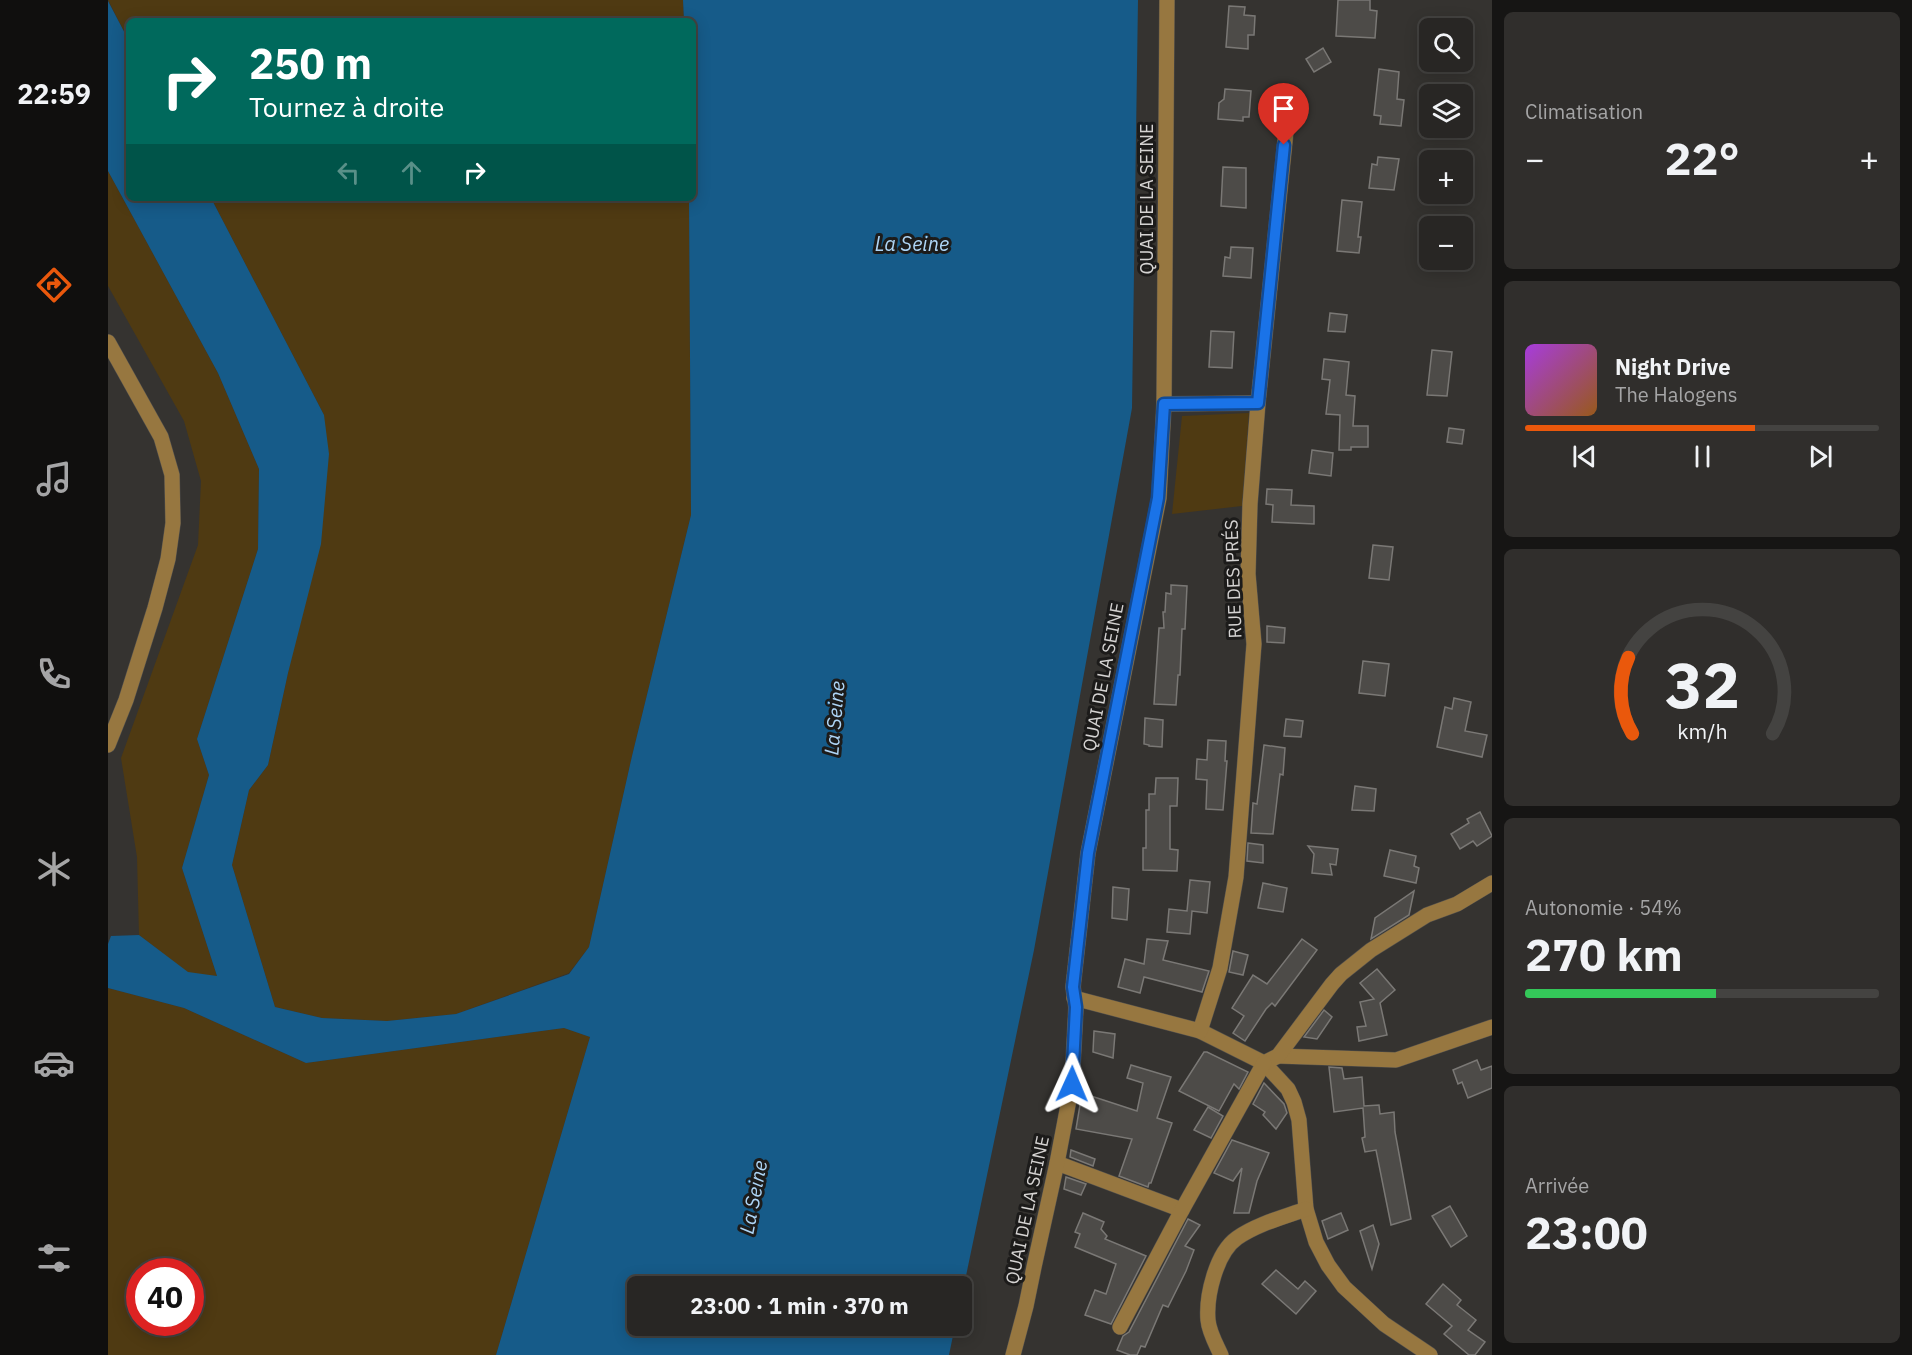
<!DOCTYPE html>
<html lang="fr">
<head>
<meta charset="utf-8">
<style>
  :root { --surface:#282624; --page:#302e2c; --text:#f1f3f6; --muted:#a5a5a6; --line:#444341; --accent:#ea580c }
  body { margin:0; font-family:"IBM Plex Sans",sans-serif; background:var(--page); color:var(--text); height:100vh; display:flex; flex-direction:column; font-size:22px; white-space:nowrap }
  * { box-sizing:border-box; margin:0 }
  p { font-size:20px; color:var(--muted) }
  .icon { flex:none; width:33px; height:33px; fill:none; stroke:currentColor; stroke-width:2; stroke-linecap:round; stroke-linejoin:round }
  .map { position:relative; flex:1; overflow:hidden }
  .panel { display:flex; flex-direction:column; gap:12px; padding:12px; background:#161514; width:420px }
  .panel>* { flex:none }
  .banner { position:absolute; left:18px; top:18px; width:570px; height:183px; border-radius:9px; box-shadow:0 3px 15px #0003,0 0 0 2px var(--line); background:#00695c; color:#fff; overflow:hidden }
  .tools { position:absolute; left:1311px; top:18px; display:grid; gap:12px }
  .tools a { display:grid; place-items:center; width:54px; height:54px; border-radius:9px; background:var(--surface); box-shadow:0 3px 15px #0003,0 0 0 2px var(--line); font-size:30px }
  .speed { position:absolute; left:18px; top:1258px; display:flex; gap:12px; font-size:30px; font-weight:700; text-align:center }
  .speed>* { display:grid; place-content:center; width:78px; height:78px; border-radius:50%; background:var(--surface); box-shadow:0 3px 15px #0003,0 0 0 2px var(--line); line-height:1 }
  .speed .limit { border:9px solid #d22; background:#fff; color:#111 }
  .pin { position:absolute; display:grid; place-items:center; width:51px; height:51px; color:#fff; margin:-62px -26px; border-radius:50% 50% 50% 0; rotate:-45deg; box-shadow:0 0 6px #0007 }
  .pin .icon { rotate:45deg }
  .me { position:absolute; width:66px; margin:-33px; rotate:1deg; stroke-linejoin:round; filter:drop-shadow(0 0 4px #0008) }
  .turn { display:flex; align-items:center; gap:21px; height:126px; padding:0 24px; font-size:27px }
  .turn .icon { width:78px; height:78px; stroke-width:2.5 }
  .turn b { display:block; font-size:42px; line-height:51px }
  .lanes { display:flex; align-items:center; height:57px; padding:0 24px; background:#0003; justify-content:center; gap:30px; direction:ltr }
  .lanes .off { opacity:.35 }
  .big { font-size:45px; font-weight:800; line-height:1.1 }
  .panel .widget { flex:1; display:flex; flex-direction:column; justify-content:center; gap:9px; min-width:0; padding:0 21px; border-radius:9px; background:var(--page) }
  .panel .dial { align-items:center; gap:0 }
  .dial svg { height:156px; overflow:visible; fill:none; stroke:var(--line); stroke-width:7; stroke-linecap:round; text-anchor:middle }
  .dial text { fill:var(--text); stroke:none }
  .song { display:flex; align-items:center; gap:18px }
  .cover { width:72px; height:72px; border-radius:9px; background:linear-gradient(135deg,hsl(280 70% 55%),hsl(30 70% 35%)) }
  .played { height:6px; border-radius:3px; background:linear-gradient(90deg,var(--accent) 65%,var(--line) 65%) }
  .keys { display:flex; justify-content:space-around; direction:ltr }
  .heat { display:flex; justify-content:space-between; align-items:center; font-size:33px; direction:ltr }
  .charge { height:9px; border-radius:4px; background:linear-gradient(90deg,#34c759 54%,var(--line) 0) }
  .trip { position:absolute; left:519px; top:1276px; width:345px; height:60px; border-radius:9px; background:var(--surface); box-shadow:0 3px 15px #0003,0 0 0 2px var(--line); font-weight:800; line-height:60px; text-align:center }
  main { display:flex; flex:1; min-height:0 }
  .menu { display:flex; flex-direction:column; width:108px; justify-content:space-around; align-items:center; background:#100f0e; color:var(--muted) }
  .menu .icon { width:42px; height:42px }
  .menu .active { color:var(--accent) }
  .menu b { font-size:27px; color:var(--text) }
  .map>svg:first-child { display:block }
</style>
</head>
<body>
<main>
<nav class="menu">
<b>22:59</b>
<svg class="icon active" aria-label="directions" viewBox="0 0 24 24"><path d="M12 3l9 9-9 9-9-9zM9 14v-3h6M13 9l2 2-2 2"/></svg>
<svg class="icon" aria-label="music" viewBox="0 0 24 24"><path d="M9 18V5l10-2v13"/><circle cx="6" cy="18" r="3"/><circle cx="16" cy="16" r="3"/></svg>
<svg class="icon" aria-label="phone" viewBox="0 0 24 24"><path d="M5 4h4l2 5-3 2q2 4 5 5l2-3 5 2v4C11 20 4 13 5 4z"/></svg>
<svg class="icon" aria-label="climate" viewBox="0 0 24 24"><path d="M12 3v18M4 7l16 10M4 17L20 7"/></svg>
<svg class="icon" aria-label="car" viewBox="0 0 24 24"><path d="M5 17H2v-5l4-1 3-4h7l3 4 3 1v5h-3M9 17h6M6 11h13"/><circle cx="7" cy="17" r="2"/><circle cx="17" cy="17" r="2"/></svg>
<svg class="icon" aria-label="filters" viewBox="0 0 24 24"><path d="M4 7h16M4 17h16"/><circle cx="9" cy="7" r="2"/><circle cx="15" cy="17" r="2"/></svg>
</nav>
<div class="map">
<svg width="1384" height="1355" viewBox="0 0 1384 1355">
  <rect width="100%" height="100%" fill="#353330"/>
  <g fill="#4f3a12" fill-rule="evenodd">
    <polygon points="0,0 575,0 576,21 21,21 21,41"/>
    <polygon points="0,171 110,373 151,469 150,549 89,739 101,775 74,868 109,976 80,973 31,935 29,857 13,758 90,545 93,481 76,421 0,286"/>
    <polygon points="103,198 581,198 583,515 524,756 481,947 461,973 348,1014 279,1021 214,1018 167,1007 124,865 141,790 160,765 180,673 216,415"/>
    <polygon points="1141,413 1134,506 1064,514 1074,416"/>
    <path d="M0,988L76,1008L198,1063L456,1028L482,1037L388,1355H0ZM32,1272H82V1323H32Z"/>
  </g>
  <polygon fill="#165b89" points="575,0 1030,0 1024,408 926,950 854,1295 854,1287 530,1287 530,1326 847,1326 841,1355 388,1355 482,1037 456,1028 198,1063 76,1008 0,988 0,944 3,936 31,935 80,972 109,976 74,868 101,775 89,739 150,549 151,469 110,373 0,171 0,1 21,41 21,198 103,198 216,415 221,454 213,544 180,673 160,765 141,790 124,865 167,1007 214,1018 279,1021 348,1014 461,974 481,947 524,756 583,515 581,198 585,198 585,21 576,21"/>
  <g fill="#4d4b48" stroke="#7a7875" stroke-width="1.5">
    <polygon points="1230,0 1262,0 1262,10 1269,11 1267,38 1228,36"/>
    <polygon points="1121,6 1137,7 1136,15 1147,16 1146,35 1140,35 1140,49 1118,47"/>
    <polygon points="1215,48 1223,62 1206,72 1198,59"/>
    <polygon points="1271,69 1291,72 1289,99 1296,100 1293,126 1272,124 1273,116 1266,115"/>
    <polygon points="1117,89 1143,91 1141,117 1135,117 1135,121 1110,119 1111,103 1116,99"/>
    <polygon points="1270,157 1291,159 1286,190 1261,188 1264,164 1269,165"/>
    <polygon points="1115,167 1138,168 1138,208 1113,206"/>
    <polygon points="1234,200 1254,202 1250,237 1253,237 1251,253 1229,251"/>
    <polygon points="1123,247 1145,248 1143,278 1115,276 1117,257 1122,258"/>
    <polygon points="1222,313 1239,315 1237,332 1220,331"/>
    <polygon points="1103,331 1126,332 1124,368 1101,367"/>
    <polygon points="1324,350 1344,352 1339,396 1319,395"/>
    <polygon points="1216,359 1241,362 1238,395 1247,396 1245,426 1260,426 1260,447 1243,447 1243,450 1231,450 1232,415 1218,414 1222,380 1214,379"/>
    <polygon points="1341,428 1356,430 1354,444 1339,442"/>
    <polygon points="1204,450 1225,453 1223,476 1201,473"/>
    <polygon points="1159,489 1184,490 1183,505 1206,506 1206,524 1164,522 1165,505 1158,504"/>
    <polygon points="1265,545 1285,547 1281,580 1261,578"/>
    <polygon points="1063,585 1079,586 1077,629 1074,629 1072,675 1070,675 1068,705 1046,704 1051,628 1056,628 1055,612 1057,612 1058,593 1063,594"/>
    <polygon points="1159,626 1177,628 1176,643 1159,642"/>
    <polygon points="1255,661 1281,664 1277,696 1251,693"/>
    <polygon points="1346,698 1363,702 1357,731 1379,735 1374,757 1329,747 1337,707 1344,709"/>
    <polygon points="1037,718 1055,720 1054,747 1041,746 1041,745 1036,744"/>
    <polygon points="1178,719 1195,721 1193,737 1176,736"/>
    <polygon points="1100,740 1118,741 1117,761 1119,761 1115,810 1098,809 1099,780 1088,779 1089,759 1099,760"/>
    <polygon points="1156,745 1177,748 1175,775 1172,774 1165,834 1143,833 1145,803 1149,804"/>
    <polygon points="1048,778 1070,778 1069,806 1062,806 1062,849 1070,850 1069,871 1035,870 1035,848 1038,848 1038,810 1041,810 1041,794 1047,794"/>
    <polygon points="1247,786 1268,789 1266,811 1244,810"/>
    <polygon points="1372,812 1384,836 1369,846 1365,841 1352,849 1343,834 1361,823 1359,819"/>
    <polygon points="1140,843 1155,845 1155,863 1139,861"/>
    <polygon points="1200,846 1230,849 1228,865 1222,864 1224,875 1204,873 1206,854"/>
    <polygon points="1282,850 1308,856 1306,866 1311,868 1308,883 1276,876"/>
    <polygon points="1082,880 1102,882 1099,913 1084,911 1082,934 1059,932 1061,909 1079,911"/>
    <polygon points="1155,883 1179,888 1175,912 1150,908"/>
    <polygon points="1005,887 1021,889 1019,920 1004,918"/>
    <polygon points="1306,891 1301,915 1263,939 1267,918"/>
    <polygon points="1039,939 1060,941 1055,960 1101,971 1094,992 1036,977 1032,993 1010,987 1017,959 1036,964"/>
    <polygon points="1194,939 1209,950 1167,1006 1164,1003 1158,1009 1137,1041 1125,1033 1136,1016 1124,1008 1145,975 1159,984"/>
    <polygon points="1125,951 1140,955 1135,975 1121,972"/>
    <polygon points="1269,969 1287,990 1272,1003 1279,1035 1251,1041 1249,1027 1258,1026 1252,1002 1266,999 1252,983"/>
    <polygon points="1216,1010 1224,1017 1209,1039 1196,1037"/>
    <polygon points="986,1031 1007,1034 1005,1058 985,1052"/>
    <polygon points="1096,1052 1099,1052 1140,1072 1131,1089 1126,1084 1111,1111 1071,1091"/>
    <polygon points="1369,1060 1373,1070 1384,1066 1384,1088 1360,1098 1354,1082 1350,1084 1345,1070"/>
    <polygon points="1023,1065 1063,1077 1049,1118 1064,1123 1043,1183 1041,1183 1040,1187 1011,1176 1024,1139 968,1129 974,1093 1029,1111 1035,1083 1019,1078"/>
    <polygon points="1221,1067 1234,1068 1236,1079 1254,1077 1256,1106 1271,1105 1272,1114 1286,1112 1287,1132 1303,1219 1283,1225 1268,1150 1257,1152 1254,1138 1257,1137 1255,1108 1226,1112"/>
    <polygon points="1156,1083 1176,1104 1179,1113 1168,1129 1155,1115 1157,1112 1145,1104"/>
    <polygon points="1100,1107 1115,1116 1103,1138 1086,1130"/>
    <polygon points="1124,1140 1161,1153 1149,1181 1141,1213 1126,1213 1134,1168 1125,1181 1106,1173"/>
    <polygon points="963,1150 987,1159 985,1166 962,1157"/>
    <polygon points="958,1177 978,1184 973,1195 956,1189"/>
    <polygon points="1342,1206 1359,1236 1343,1247 1324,1216"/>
    <polygon points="975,1213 996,1222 993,1229 999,1236 997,1239 1038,1256 1003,1324 977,1315 987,1290 998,1294 1008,1264 967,1247 972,1234 967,1232"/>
    <polygon points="1233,1213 1240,1230 1220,1239 1214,1221"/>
    <polygon points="1080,1219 1092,1225 1077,1246 1086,1250 1078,1271 1060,1307 1055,1305 1037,1347 1033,1346 1029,1355 1022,1355 1009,1350 1015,1336 1021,1332"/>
    <polygon points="1265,1225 1271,1244 1264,1269 1252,1231"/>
    <polygon points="1168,1270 1190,1289 1197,1281 1208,1291 1188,1314 1154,1284"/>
    <polygon points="1335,1284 1353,1300 1349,1305 1368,1320 1360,1330 1377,1342 1367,1355 1361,1355 1336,1334 1344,1326 1318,1304"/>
  </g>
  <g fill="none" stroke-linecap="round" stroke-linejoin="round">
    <g stroke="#52504d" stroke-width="16">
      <g id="minor">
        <polyline points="0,342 53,437 64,475 65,523 60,559 47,608 18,700 0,745"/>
        <polyline points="1056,404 1150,403"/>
        <polyline points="966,998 1092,1031 1156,1063 1180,1089 1186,1102 1191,1120 1198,1209 1208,1242 1220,1265 1236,1287 1276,1324 1322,1355"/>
        <polyline points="1092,1031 1112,968 1128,877 1146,644 1140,574 1142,504 1150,403 1179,122"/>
        <polyline points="1170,1056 1288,1060 1384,1027"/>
        <polyline points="1156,1063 1170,1056 1224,984 1233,974 1263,950 1319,915 1349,904 1384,883"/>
        <polyline points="949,1163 1074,1210"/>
        <polyline points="1012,1327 1074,1210 1156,1063"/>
        <polyline points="905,1355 918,1306 926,1267 949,1163 964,1084 968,1007 965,987 980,853 1051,498 1056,404 1059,0"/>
        <path d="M1113,1355C1108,1344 1101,1332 1100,1320C1098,1296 1108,1253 1129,1238C1149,1224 1176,1217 1198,1209"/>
      </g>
    </g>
    <use href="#minor" stroke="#977740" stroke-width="15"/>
  </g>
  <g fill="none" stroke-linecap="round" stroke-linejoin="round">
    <g stroke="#114b97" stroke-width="15">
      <polyline id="route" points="964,1084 968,1007 965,987 980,853 1050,498 1056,404 1150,403 1176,145"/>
    </g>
    <use href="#route" stroke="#1a73e8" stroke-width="10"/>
  </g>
  <g text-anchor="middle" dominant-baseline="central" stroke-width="6" stroke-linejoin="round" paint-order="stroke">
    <g font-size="18" fill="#d5d3d2" stroke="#1c1b1a">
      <text transform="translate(1038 199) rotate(-90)">QUAI DE LA SEINE</text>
      <text transform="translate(1125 579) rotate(-92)">RUE DES PRÉS</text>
      <text transform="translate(995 677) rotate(-79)">QUAI DE LA SEINE</text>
      <text transform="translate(919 1210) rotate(-78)">QUAI DE LA SEINE</text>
    </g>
    <g font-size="20" font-style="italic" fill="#aed5f6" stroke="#1c1b1a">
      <text x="804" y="243">La Seine</text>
      <text transform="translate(726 718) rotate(-85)">La Seine</text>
      <text transform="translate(645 1197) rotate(-79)">La Seine</text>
    </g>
  </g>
</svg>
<div class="tools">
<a><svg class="icon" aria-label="search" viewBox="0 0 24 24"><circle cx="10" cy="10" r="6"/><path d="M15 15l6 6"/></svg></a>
<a><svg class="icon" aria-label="layers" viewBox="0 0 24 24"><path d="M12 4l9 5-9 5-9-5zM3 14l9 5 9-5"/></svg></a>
<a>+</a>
<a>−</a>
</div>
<div class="speed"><div class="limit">40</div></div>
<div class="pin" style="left:1176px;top:145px;background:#d93025"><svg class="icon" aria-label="arrive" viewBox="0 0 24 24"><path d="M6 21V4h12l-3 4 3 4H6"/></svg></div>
<svg class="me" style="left:964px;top:1084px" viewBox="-20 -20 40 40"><path d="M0-17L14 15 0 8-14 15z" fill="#1a73e8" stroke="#fff" stroke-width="4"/></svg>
<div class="trip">23:00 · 1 min · 370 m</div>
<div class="banner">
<div class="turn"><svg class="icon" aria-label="right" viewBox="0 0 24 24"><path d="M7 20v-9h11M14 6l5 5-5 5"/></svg><div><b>250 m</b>Tournez à droite</div></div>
<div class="lanes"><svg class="icon off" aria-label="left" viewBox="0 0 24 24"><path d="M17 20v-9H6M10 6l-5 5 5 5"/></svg><svg class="icon off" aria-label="ahead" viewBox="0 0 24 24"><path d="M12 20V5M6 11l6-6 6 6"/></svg><svg class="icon" aria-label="right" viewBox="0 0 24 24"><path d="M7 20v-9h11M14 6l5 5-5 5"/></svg></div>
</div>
</div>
<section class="panel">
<div class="widget"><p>Climatisation</p>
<div class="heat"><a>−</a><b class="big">22°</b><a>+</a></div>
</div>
<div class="widget">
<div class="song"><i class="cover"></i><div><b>Night Drive</b><p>The Halogens</p></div></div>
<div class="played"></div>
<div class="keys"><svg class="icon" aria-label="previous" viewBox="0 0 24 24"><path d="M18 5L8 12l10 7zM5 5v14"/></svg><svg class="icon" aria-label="pause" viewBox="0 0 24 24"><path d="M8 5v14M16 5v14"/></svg><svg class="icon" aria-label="next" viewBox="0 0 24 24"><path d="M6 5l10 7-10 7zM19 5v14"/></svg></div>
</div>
<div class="widget dial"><svg viewBox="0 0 100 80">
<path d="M14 69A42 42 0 1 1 86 69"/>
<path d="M14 69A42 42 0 0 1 12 30" stroke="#ea580c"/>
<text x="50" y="56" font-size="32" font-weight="700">32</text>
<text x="50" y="72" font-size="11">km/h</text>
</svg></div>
<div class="widget"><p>Autonomie · 54%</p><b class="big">270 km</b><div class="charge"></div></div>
<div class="widget"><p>Arrivée</p><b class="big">23:00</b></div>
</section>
</main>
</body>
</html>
